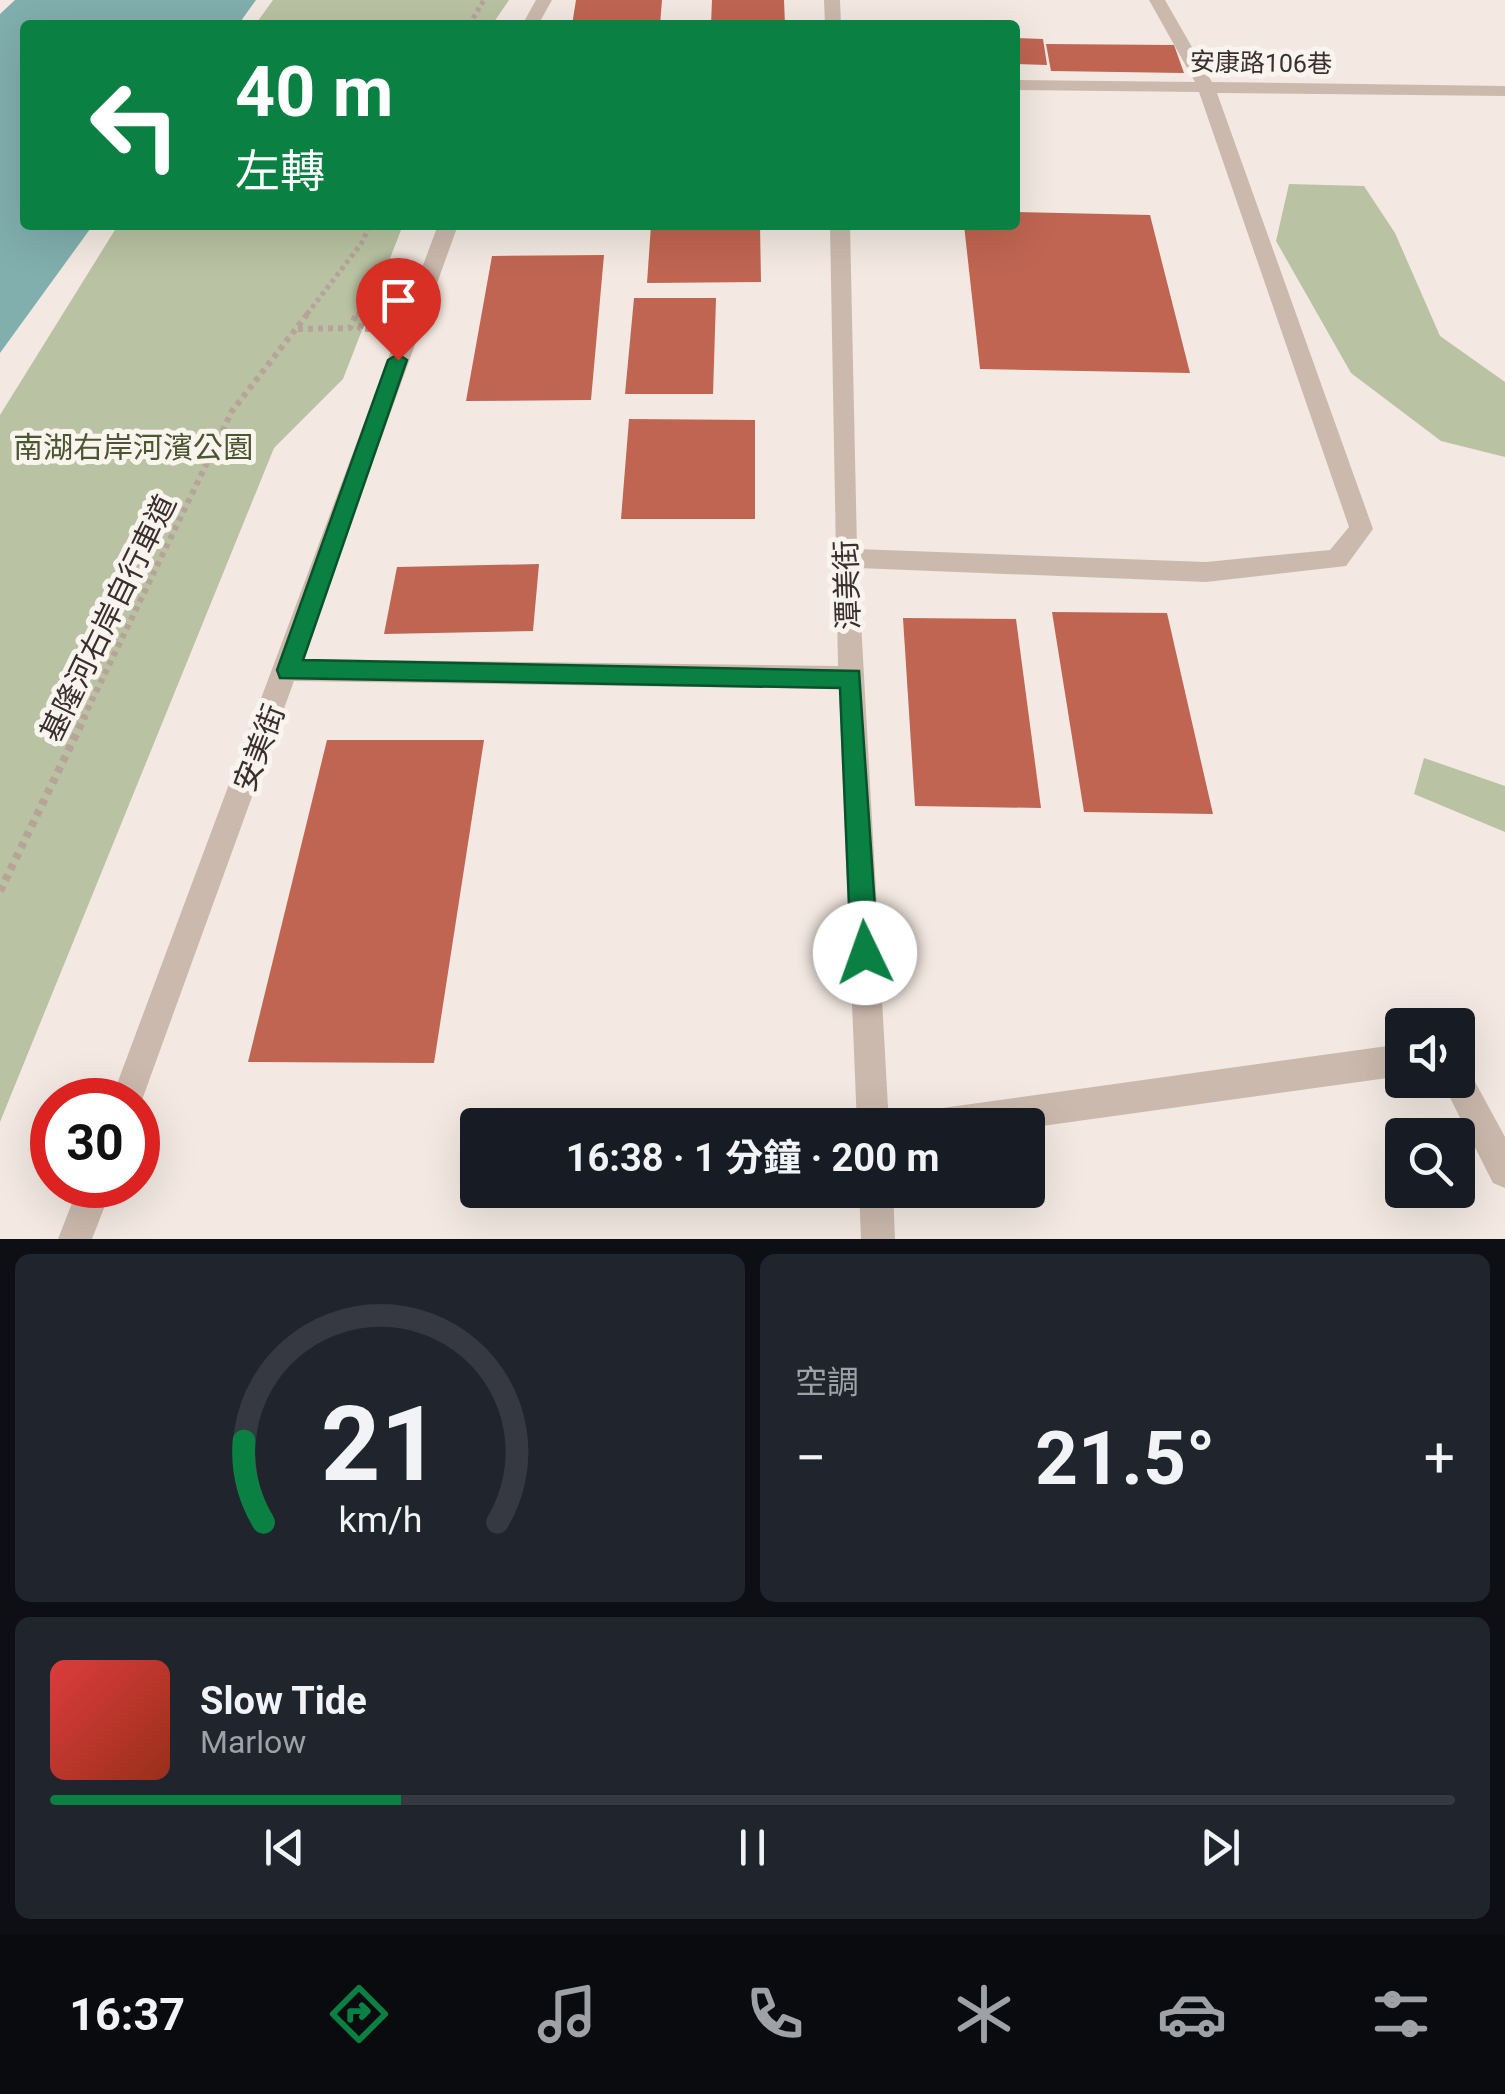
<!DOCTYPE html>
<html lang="zh-TW">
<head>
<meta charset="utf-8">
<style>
  :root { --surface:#171b24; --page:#20242c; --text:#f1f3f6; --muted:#9ea1a6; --line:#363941; --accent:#0b8043 }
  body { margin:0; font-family:Roboto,"Noto Sans TC",sans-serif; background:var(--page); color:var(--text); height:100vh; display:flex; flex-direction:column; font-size:38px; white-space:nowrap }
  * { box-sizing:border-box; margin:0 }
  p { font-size:32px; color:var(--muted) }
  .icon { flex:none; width:55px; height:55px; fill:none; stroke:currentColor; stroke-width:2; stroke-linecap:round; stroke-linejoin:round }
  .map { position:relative; height:1239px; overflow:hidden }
  .sheet { display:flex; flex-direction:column; gap:15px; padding:15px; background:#0d0f14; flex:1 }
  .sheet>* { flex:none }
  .top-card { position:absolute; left:20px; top:20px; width:1000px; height:210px; border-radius:10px; box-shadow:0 10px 40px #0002; background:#0b8043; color:#fff; overflow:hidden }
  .tools { position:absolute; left:1385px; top:1008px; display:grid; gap:20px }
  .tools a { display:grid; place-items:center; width:90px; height:90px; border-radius:10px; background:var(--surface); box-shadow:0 10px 40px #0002; font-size:50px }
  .speed { position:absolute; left:30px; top:1078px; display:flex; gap:20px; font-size:50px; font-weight:700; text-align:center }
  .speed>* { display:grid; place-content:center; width:130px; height:130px; border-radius:50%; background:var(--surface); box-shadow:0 10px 40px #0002; line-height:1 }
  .speed .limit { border:15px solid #d22; background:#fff; color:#111 }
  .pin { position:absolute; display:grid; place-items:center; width:85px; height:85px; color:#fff; margin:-102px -42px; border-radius:50% 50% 50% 0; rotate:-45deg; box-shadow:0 0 10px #0007 }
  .pin .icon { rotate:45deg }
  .me { position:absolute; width:110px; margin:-55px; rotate:357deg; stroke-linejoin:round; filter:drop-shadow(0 0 8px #0008) }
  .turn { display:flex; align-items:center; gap:35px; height:210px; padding:0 50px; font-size:45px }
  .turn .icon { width:130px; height:130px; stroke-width:2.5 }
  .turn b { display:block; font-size:70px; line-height:85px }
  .big { font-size:75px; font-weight:700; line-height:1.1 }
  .sheet .widget { flex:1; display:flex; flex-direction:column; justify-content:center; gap:15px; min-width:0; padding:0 35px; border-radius:15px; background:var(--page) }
  .sheet .dial { align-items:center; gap:0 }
  .dial svg { height:260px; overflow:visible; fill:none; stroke:var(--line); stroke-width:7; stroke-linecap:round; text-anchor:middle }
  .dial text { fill:var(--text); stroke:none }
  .song { display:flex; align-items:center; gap:30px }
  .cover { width:120px; height:120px; border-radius:15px; background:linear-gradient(135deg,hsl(0 70% 55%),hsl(10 70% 35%)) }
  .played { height:10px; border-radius:5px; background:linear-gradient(90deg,var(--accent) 25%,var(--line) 25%) }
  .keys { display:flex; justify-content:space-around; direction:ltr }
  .heat { display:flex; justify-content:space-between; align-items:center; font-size:55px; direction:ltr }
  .sheet .tiles { flex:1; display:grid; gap:15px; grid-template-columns:1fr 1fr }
  .widget:last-child { grid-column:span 2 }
  .trip { position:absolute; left:460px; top:1108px; width:585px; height:100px; border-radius:10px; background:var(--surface); box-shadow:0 10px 40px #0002; font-weight:700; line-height:100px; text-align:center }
  .tabs { display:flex; height:160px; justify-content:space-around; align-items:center; background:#090b0e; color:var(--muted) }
  .tabs .icon { width:70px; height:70px }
  .tabs .selected { color:var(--accent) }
  .tabs b { font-size:45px; color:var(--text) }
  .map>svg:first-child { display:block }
</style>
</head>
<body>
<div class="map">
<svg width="1505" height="1239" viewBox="0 0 1505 1239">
  <rect width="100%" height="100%" fill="#f3e9e2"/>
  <g fill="#b9c2a2">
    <polygon points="273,0 509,0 492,25 255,25"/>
    <polygon points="1289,184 1364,186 1395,233 1440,336 1505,382 1505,457 1441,441 1351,373 1276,241"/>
    <polygon points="118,225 403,225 343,379 274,448 0,1122 0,415"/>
    <polygon points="1424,758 1505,786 1505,832 1414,794"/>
  </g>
  <polygon fill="#81afae" points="15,0 256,0 238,25 25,25 25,225 93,225 0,353 0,14"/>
  <g fill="#c06552">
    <polygon points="576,0 662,0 660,25 572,25"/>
    <polygon points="712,0 784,0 785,25 711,25"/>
    <polygon points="1015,38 1043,39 1047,65 1015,64"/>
    <polygon points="1046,44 1174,45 1184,73 1051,71"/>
    <polygon points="1015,212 1150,215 1190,373 980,369 964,225 1015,225"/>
    <polygon points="651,225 760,225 761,282 647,283"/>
    <polygon points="604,255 591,400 466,401 492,256"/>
    <polygon points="634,298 716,298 713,394 625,394"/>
    <polygon points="629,419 755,420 755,519 621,519"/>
    <polygon points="539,564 533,631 384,634 397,567"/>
    <polygon points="1052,612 1167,613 1213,814 1084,812"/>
    <polygon points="903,618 1016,619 1041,808 915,806"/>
    <polygon points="327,740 484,740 434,1063 248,1062"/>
  </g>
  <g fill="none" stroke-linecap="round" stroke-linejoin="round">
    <g stroke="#b7a398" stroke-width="5" stroke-dasharray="4 4" stroke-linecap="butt">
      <polyline points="469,25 484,0"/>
      <polyline points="307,314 361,244 370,225"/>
      <polyline points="356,314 365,314"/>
      <polyline points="375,314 388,283 397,284"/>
    </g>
    <g stroke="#b7a398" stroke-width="6" stroke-dasharray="5 5" stroke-linecap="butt">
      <polyline points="298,329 350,328 357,312 366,313 360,328 369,329 376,312"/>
      <polyline points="83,719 232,411 309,312"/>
    </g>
    <polyline stroke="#b7a398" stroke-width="8" stroke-dasharray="6 6" stroke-linecap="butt" points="0,891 85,716"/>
    <g fill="#cbb9ad" fill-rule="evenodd">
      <polygon points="536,0 552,0 538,25 522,25"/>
      <polygon points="824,0 840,0 841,25 825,25"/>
      <polygon points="1149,0 1165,0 1212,82 1505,86 1505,96 1217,93 1373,529 1346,566 1206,582 858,568 889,1125 857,1125 839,689 294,681 138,1111 138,1100 111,1100 438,225 458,225 302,659 838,666 830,225 850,225 857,549 1206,562 1330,550 1349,527 1199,92 1015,90 1015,80 1195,82"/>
      <polygon points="1402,1044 1402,1076 1028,1128 1028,1125 919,1125 924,1114 935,1109"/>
      <polygon points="1458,1064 1468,1069 1505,1137 1505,1188 1493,1183 1441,1080 1458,1080"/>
      <polygon points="79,1185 113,1185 92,1239 58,1239"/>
      <polygon points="859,1190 893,1190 895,1239 861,1239"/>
    </g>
  </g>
  <polygon fill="#0b8043" stroke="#07532c" stroke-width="2.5" points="398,354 407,360 303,660 859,671 878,953 874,963 865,967 855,963 851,953 840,688 280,678 277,670 388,360"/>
  <g text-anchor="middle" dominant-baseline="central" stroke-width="10" stroke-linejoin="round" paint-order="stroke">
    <g font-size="25" fill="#3a2f2c" stroke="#faf4ee">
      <text transform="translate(1261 63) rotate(1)">安康路106巷</text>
    </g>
    <g font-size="30" fill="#4b5730" stroke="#faf4ee">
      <text x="133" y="447">南湖右岸河濱公園</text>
    </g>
    <g font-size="30" fill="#3a2f2c" stroke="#faf4ee">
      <text transform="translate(847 585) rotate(-92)">潭美街</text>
      <text transform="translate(108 618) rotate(-64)">基隆河右岸自行車道</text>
      <text transform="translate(259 748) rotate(-69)">安美街</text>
    </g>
  </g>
</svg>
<div class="tools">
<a><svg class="icon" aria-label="sound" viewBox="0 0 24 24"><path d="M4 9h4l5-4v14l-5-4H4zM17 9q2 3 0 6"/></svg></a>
<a><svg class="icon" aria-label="search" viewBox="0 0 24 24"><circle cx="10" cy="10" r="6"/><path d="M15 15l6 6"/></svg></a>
</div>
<div class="speed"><div class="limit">30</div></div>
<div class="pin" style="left:398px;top:360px;background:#d93025"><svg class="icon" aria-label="arrive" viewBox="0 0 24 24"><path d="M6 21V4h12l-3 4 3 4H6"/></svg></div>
<svg class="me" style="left:865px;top:953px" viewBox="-20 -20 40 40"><circle r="19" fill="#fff"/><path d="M0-13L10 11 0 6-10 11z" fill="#0b8043"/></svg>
<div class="trip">16:38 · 1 分鐘 · 200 m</div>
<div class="top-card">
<div class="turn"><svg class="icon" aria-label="left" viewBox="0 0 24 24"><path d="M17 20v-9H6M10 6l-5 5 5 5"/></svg><div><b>40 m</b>左轉</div></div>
</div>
</div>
<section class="sheet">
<div class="tiles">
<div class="widget dial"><svg viewBox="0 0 100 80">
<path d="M14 69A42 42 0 1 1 86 69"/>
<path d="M14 69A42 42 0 0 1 8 44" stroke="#0b8043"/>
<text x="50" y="56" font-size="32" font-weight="700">21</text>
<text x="50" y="72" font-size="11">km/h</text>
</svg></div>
<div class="widget"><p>空調</p>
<div class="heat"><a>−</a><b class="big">21.5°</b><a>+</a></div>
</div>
<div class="widget">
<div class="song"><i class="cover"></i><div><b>Slow Tide</b><p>Marlow</p></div></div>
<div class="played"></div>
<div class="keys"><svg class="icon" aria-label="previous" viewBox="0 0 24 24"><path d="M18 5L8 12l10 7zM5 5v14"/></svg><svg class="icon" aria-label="pause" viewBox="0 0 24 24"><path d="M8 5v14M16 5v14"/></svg><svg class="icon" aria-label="next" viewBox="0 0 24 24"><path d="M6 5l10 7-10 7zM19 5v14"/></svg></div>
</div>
</div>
</section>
<nav class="tabs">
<b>16:37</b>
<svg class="icon selected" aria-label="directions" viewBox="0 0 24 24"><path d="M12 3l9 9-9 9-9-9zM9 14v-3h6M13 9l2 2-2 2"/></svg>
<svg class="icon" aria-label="music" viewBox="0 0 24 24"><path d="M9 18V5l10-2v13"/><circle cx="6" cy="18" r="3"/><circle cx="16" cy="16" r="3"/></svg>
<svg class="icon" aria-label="phone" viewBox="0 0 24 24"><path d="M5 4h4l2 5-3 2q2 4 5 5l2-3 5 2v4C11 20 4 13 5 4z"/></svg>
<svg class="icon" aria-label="climate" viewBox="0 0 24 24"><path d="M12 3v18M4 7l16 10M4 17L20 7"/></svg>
<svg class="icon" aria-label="car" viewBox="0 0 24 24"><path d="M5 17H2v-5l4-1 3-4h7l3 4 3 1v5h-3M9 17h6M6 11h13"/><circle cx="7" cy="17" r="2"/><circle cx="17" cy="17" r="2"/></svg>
<svg class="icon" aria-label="filters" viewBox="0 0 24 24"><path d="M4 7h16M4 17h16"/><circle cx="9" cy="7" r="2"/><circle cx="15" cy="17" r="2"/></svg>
</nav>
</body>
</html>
